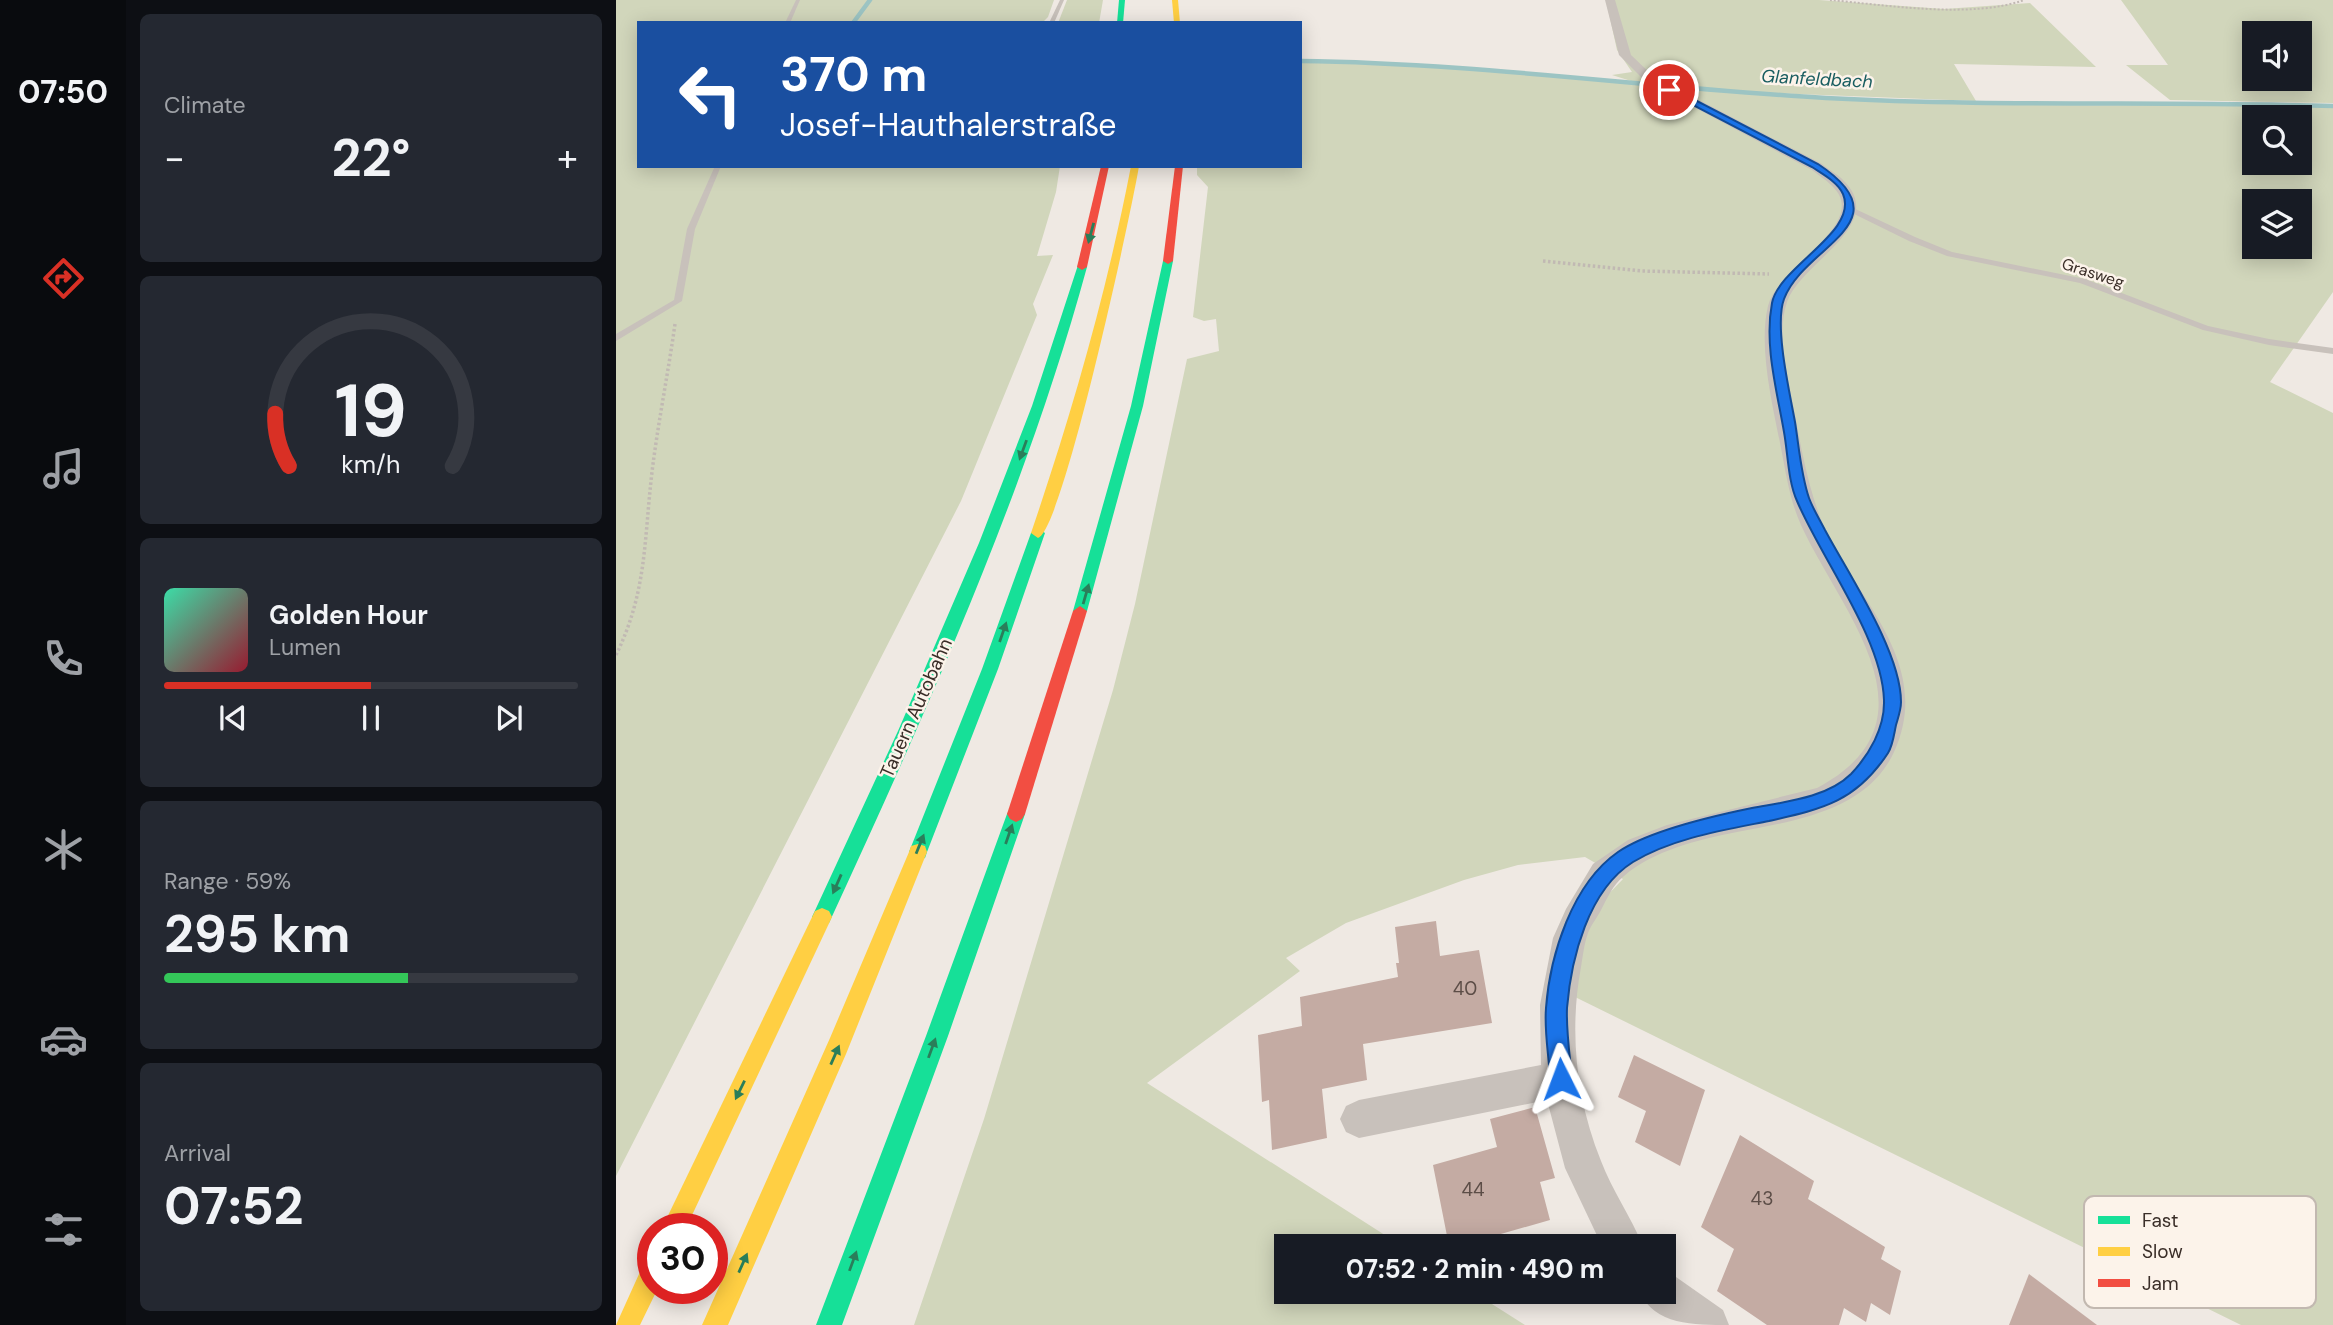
<!DOCTYPE html>
<html lang="en">
<head>
<meta charset="utf-8">
<style>
  :root { --surface:#171b24; --page:#242831; --text:#f1f3f6; --muted:#9ea1a6; --line:#363941; --accent:#d93025 }
  body { margin:0; font-family:"DM Sans",sans-serif; background:var(--page); color:var(--text); height:100vh; display:flex; flex-direction:column; font-size:26px; white-space:nowrap }
  * { box-sizing:border-box; margin:0 }
  p { font-size:23px; color:var(--muted) }
  .icon { flex:none; width:38px; height:38px; fill:none; stroke:currentColor; stroke-width:2; stroke-linecap:round; stroke-linejoin:round }
  .map { position:relative; flex:1; overflow:hidden }
  .side { display:flex; flex-direction:column; gap:14px; padding:14px; background:#0d0f14; width:490px }
  .side>* { flex:none }
  .guide { position:absolute; left:21px; top:21px; width:665px; height:147px; border-radius:0px; box-shadow:0 4px 18px #0003; background:#1a4fa0; color:#fff; overflow:hidden }
  .buttons { position:absolute; left:1626px; top:21px; display:grid; gap:14px }
  .buttons a { display:grid; place-items:center; width:70px; height:70px; border-radius:0px; background:var(--surface); box-shadow:0 4px 18px #0003; font-size:35px }
  .speed { position:absolute; left:21px; top:1213px; display:flex; gap:14px; font-size:35px; font-weight:700; text-align:center }
  .speed>* { display:grid; place-content:center; width:91px; height:91px; border-radius:50%; background:var(--surface); box-shadow:0 4px 18px #0003; line-height:1 }
  .speed .limit { border:10px solid #d22; background:#fff; color:#111 }
  .pin { position:absolute; display:grid; place-items:center; width:60px; height:60px; color:#fff; margin:-30px; border:4px solid #fff; border-radius:50%; box-shadow:0 2px 7px #0007 }
  .me { position:absolute; width:77px; margin:-38px; rotate:357deg; stroke-linejoin:round; filter:drop-shadow(0 0 5px #0008) }
  .turn { display:flex; align-items:center; gap:24px; height:147px; padding:0 28px; font-size:32px }
  .turn .icon { width:91px; height:91px; stroke-width:2.5 }
  .turn b { display:block; font-size:49px; line-height:60px }
  .big { font-size:52px; font-weight:700; line-height:1.1 }
  .side .widget { flex:1; display:flex; flex-direction:column; justify-content:center; gap:10px; min-width:0; padding:0 24px; border-radius:10px; background:var(--page) }
  .side .dial { align-items:center; gap:0 }
  .dial svg { height:182px; overflow:visible; fill:none; stroke:var(--line); stroke-width:7; stroke-linecap:round; text-anchor:middle }
  .dial text { fill:var(--text); stroke:none }
  .song { display:flex; align-items:center; gap:21px }
  .cover { width:84px; height:84px; border-radius:10px; background:linear-gradient(135deg,hsl(160 70% 55%),hsl(350 70% 35%)) }
  .played { height:7px; border-radius:4px; background:linear-gradient(90deg,var(--accent) 50%,var(--line) 50%) }
  .keys { display:flex; justify-content:space-around; direction:ltr }
  .heat { display:flex; justify-content:space-between; align-items:center; font-size:38px; direction:ltr }
  .charge { height:10px; border-radius:5px; background:linear-gradient(90deg,#34c759 59%,var(--line) 0) }
  .trip { position:absolute; left:658px; top:1234px; width:402px; height:70px; border-radius:0px; background:var(--surface); box-shadow:0 4px 18px #0003; font-weight:700; line-height:70px; text-align:center }
  main { display:flex; flex:1; min-height:0 }
  .menu { display:flex; flex-direction:column; width:126px; justify-content:space-around; align-items:center; background:#090b0e; color:var(--muted) }
  .menu .icon { width:49px; height:49px }
  .menu .current { color:var(--accent) }
  .menu b { font-size:32px; color:var(--text) }
  .map>svg:first-child { display:block }
</style>
</head>
<body>
<main>
<nav class="menu">
<b>07:50</b>
<svg class="icon current" aria-label="directions" viewBox="0 0 24 24"><path d="M12 3l9 9-9 9-9-9zM9 14v-3h6M13 9l2 2-2 2"/></svg>
<svg class="icon" aria-label="music" viewBox="0 0 24 24"><path d="M9 18V5l10-2v13"/><circle cx="6" cy="18" r="3"/><circle cx="16" cy="16" r="3"/></svg>
<svg class="icon" aria-label="phone" viewBox="0 0 24 24"><path d="M5 4h4l2 5-3 2q2 4 5 5l2-3 5 2v4C11 20 4 13 5 4z"/></svg>
<svg class="icon" aria-label="climate" viewBox="0 0 24 24"><path d="M12 3v18M4 7l16 10M4 17L20 7"/></svg>
<svg class="icon" aria-label="car" viewBox="0 0 24 24"><path d="M5 17H2v-5l4-1 3-4h7l3 4 3 1v5h-3M9 17h6M6 11h13"/><circle cx="7" cy="17" r="2"/><circle cx="17" cy="17" r="2"/></svg>
<svg class="icon" aria-label="filters" viewBox="0 0 24 24"><path d="M4 7h16M4 17h16"/><circle cx="9" cy="7" r="2"/><circle cx="15" cy="17" r="2"/></svg>
</nav>
<section class="side">
<div class="widget"><p>Climate</p>
<div class="heat"><a>−</a><b class="big">22°</b><a>+</a></div>
</div>
<div class="widget dial"><svg viewBox="0 0 100 80">
<path d="M14 69A42 42 0 1 1 86 69"/>
<path d="M14 69A42 42 0 0 1 8 46" stroke="#d93025"/>
<text x="50" y="56" font-size="32" font-weight="700">19</text>
<text x="50" y="72" font-size="11">km/h</text>
</svg></div>
<div class="widget">
<div class="song"><i class="cover"></i><div><b>Golden Hour</b><p>Lumen</p></div></div>
<div class="played"></div>
<div class="keys"><svg class="icon" aria-label="previous" viewBox="0 0 24 24"><path d="M18 5L8 12l10 7zM5 5v14"/></svg><svg class="icon" aria-label="pause" viewBox="0 0 24 24"><path d="M8 5v14M16 5v14"/></svg><svg class="icon" aria-label="next" viewBox="0 0 24 24"><path d="M6 5l10 7-10 7zM19 5v14"/></svg></div>
</div>
<div class="widget"><p>Range · 59%</p><b class="big">295 km</b><div class="charge"></div></div>
<div class="widget"><p>Arrival</p><b class="big">07:52</b></div>
</section>
<div class="map">
<svg width="1717" height="1325" viewBox="0 0 1717 1325">
  <rect width="100%" height="100%" fill="#efe9e3"/>
  <g fill="#d1d6bb" fill-rule="evenodd">
    <polygon points="0,0 438,0 432,17 426,23 23,23 23,166 444,166 440,192 421,256 437,255 417,304 421,315 345,501 0,1176"/>
    <polygon points="451,0 487,0 483,23 442,23"/>
    <polygon points="990,0 1203,0 1328,9 1414,3 1480,67 1338,64 1360,101 1131,92 1015,81 996,75 1016,72 1001,50"/>
    <path d="M1505,0H1717V103L1554,100L1510,65H1552ZM1638,33H1684V79H1638Z"/>
    <path d="M684,62C860,59 1035,89 1210,99C1379,109 1548,103 1717,107V292L1654,382L1717,413V1325H1625L957,996L966,944L979,908L1007,879L969,857L902,865L848,880L730,923L670,958L684,971L531,1083L786,1246H670V1292H857L909,1325H298L368,1119L497,690L519,604L571,359L603,351L600,319L588,321L577,317L592,187L581,175V166H684ZM1638,117H1684V163H1638ZM1638,201H1684V247H1638Z"/>
  </g>
  <g fill="none" stroke-linecap="round" stroke-linejoin="round">
    <g stroke="#9cc4c3" stroke-width="4.5">
      <polyline points="237,23 254,0"/>
      <path d="M684,61C860,63 1034,88 1210,98C1379,107 1548,101 1717,106"/>
    </g>
  </g>
  <g fill="#c4aba3">
    <polygon points="820,921 824,956 863,950 876,1023 747,1044 751,1080 706,1089 711,1138 656,1150 653,1100 646,1102 642,1035 686,1026 684,997 782,977 780,963 783,963 779,927"/>
    <polygon points="1018,1055 1089,1090 1064,1166 1019,1142 1030,1111 1002,1097"/>
    <polygon points="919,1107 939,1178 924,1182 934,1220 843,1246 833,1246 817,1165 881,1147 874,1119"/>
    <polygon points="1124,1135 1198,1181 1192,1199 1269,1247 1265,1259 1285,1271 1274,1315 1255,1303 1250,1322 1228,1308 1223,1325 1151,1325 1101,1291 1118,1249 1085,1227"/>
    <polygon points="1413,1274 1481,1325 1393,1325"/>
  </g>
  <g fill="none" stroke-linecap="round" stroke-linejoin="round">
    <path stroke="#c1b9b3" stroke-width="2" stroke-dasharray="2 2" stroke-linecap="butt" d="M1214,0C1270,5 1356,19 1408,0"/>
    <g stroke="#c1b9b3" stroke-width="3.5" stroke-dasharray="2.5 2.5" stroke-linecap="butt">
      <polyline points="927,261 1026,271 1153,274"/>
      <path d="M0,655C31,592 28,540 36,472C42,423 52,374 59,324"/>
    </g>
    <g fill="#c8c1bb" fill-rule="evenodd">
      <polygon points="180,0 184,0 174,23 169,23"/>
      <polygon points="444,0 448,0 438,23 433,23"/>
      <polygon points="99,166 105,166 79,229 66,301 0,341 0,334 58,300 71,229"/>
      <polygon points="1233,206 1299,237 1336,252 1469,279 1592,326 1653,339 1717,348 1717,354 1653,345 1587,330 1464,283 1331,256 1293,241 1230,210 1230,206"/>
    </g>
    <g fill="#c8c1bb" fill-rule="evenodd">
      <path d="M989,0H999L1015,55L1037,76L1206,164C1213,170 1222,174 1228,181C1272,225 1184,263 1171,302C1160,334 1172,377 1178,410C1185,447 1192,487 1206,522C1238,598 1319,662 1278,752C1251,811 1178,821 1121,832C1082,840 1038,850 1008,876C996,886 992,897 985,910C981,918 975,925 972,933C968,944 967,956 965,967C953,1031 960,1099 985,1161C996,1190 1015,1217 1027,1246H986L949,1168L931,1100L743,1138L730,1132L724,1119L730,1106L743,1100L925,1065L924,1005L937,938L950,909L977,864L1012,840L1051,825L1201,788C1329,720 1224,611 1185,525C1174,501 1170,474 1165,448C1157,407 1142,347 1152,306C1161,270 1234,234 1225,200C1222,187 1206,178 1196,170L1029,81L1003,55Z"/>
      <path d="M1048,1273L1060,1277L1107,1310L1113,1325C1078,1325 1038,1325 1024,1292H1048Z"/>
    </g>
    <g fill="#16e098" fill-rule="evenodd">
      <polygon points="503,0 509,0 507,23 501,23"/>
      <polygon points="552,258 557,261 527,406 471,611 464,616 457,611 515,406 547,261"/>
      <path d="M462,265L471,267C409,494 311,710 213,923L206,926L199,923L196,917L282,731L363,543L416,406Z"/>
      <polygon points="422,528 429,533 382,669 311,852 309,858 302,860 295,858 293,852 366,669 415,533"/>
      <polygon points="400,806 406,809 409,814 332,1036 226,1325 200,1325 310,1036 391,814 394,809"/>
    </g>
    <g fill="#ffcf43" fill-rule="evenodd">
      <polygon points="556,0 562,0 564,23 558,23"/>
      <path d="M515,166H523C516,210 447,530 422,538L415,533C456,413 491,291 515,166Z"/>
      <polygon points="302,844 309,846 311,852 230,1054 112,1325 86,1325 214,1038 293,852 295,846"/>
      <polygon points="206,908 213,911 216,917 70,1228 46,1228 199,911"/>
      <polygon points="37,1260 37,1288 42,1288 24,1325 0,1325 28,1263"/>
    </g>
    <g fill="#f24e42" fill-rule="evenodd">
      <polygon points="485,166 493,166 471,267 466,270 461,267"/>
      <polygon points="559,166 567,166 557,261 552,264 547,261"/>
      <polygon points="464,606 471,611 409,814 406,819 400,822 394,819 391,814 457,611"/>
    </g>
  </g>
  <defs><path id="oneway-solid" d="M-6-.8H1V-3.2L6.5 0L1 3.2V.8H-6Z" transform="scale(1.75)"/></defs>
  <g fill="#2a7e5a">
    <use href="#oneway-solid" transform="translate(475 233) rotate(105)"/>
    <use href="#oneway-solid" transform="translate(407 450) rotate(110)"/>
    <use href="#oneway-solid" transform="translate(470 594) rotate(-74)"/>
    <use href="#oneway-solid" transform="translate(387 632) rotate(-71)"/>
    <use href="#oneway-solid" transform="translate(393 834) rotate(-71)"/>
    <use href="#oneway-solid" transform="translate(304 844) rotate(-68)"/>
    <use href="#oneway-solid" transform="translate(221 884) rotate(114)"/>
    <use href="#oneway-solid" transform="translate(316 1048) rotate(-70)"/>
    <use href="#oneway-solid" transform="translate(219 1055) rotate(-66)"/>
    <use href="#oneway-solid" transform="translate(124 1090) rotate(116)"/>
    <use href="#oneway-solid" transform="translate(237 1261) rotate(-70)"/>
    <use href="#oneway-solid" transform="translate(127 1263) rotate(-66)"/>
  </g>
  <path fill="#1a73e8" stroke="#114b97" stroke-width="2" d="M1050,88H1056L1202,164C1291,223 1188,245 1168,299C1158,326 1174,394 1179,422C1183,447 1185,475 1193,498C1197,509 1204,520 1209,530C1233,575 1285,652 1285,702C1285,710 1282,718 1280,725C1278,734 1277,745 1272,753C1240,802 1206,809 1153,821C1108,830 1057,838 1017,862C972,890 955,959 951,1008C950,1031 954,1056 956,1079L953,1087L945,1090L937,1087L934,1079C933,1056 928,1031 930,1008C934,955 956,884 1002,852C1034,830 1097,816 1136,808C1168,802 1211,798 1235,774C1253,755 1269,728 1268,700C1266,638 1206,560 1181,501C1172,481 1172,454 1168,432C1161,391 1148,345 1156,303C1163,266 1243,232 1227,194C1222,182 1206,174 1196,167L1050,91Z"/>
  <g text-anchor="middle" dominant-baseline="central" stroke-width="5" stroke-linejoin="round" paint-order="stroke">
    <g font-size="16" fill="#3a2e28" stroke="#fcf3ea">
      <text transform="translate(1477 273) rotate(18)">Grasweg</text>
    </g>
    <g font-size="18" font-style="italic" fill="#195d60" stroke="#fcf3ea">
      <text transform="translate(1201 79) rotate(3)">Glanfeldbach</text>
    </g>
    <g font-size="19" fill="#3a2e28" stroke="#fcf3ea">
      <text transform="translate(300 708) rotate(-66)">Tauern Autobahn</text>
    </g>
    <g font-size="19" fill="#5c4d47">
      <text x="849" y="988">40</text>
      <text x="857" y="1189">44</text>
      <text x="1146" y="1198">43</text>
    </g>
  </g>
  <rect x="1468" y="1196" width="232" height="112" rx="10" fill="#fcf3ea" stroke="#c2b8b0" stroke-width="2"/>
  <rect x="1482" y="1216" width="32" height="8" fill="#16e098"/>
  <rect x="1482" y="1247" width="32" height="9" fill="#ffcf43"/>
  <rect x="1482" y="1279" width="32" height="8" fill="#f24e42"/>
  <g font-size="19" fill="#3a2e28">
    <text x="1526" y="1227">Fast</text>
    <text x="1526" y="1258">Slow</text>
    <text x="1526" y="1290">Jam</text>
  </g>
</svg>
<div class="buttons">
<a><svg class="icon" aria-label="sound" viewBox="0 0 24 24"><path d="M4 9h4l5-4v14l-5-4H4zM17 9q2 3 0 6"/></svg></a>
<a><svg class="icon" aria-label="search" viewBox="0 0 24 24"><circle cx="10" cy="10" r="6"/><path d="M15 15l6 6"/></svg></a>
<a><svg class="icon" aria-label="layers" viewBox="0 0 24 24"><path d="M12 4l9 5-9 5-9-5zM3 14l9 5 9-5"/></svg></a>
</div>
<div class="speed"><div class="limit">30</div></div>
<div class="pin" style="left:1053px;top:90px;background:#d93025"><svg class="icon" aria-label="arrive" viewBox="0 0 24 24"><path d="M6 21V4h12l-3 4 3 4H6"/></svg></div>
<svg class="me" style="left:945px;top:1079px" viewBox="-20 -20 40 40"><path d="M0-17L14 15 0 8-14 15z" fill="#1a73e8" stroke="#fff" stroke-width="4"/></svg>
<div class="trip">07:52 · 2 min · 490 m</div>
<div class="guide">
<div class="turn"><svg class="icon" aria-label="left" viewBox="0 0 24 24"><path d="M17 20v-9H6M10 6l-5 5 5 5"/></svg><div><b>370 m</b>Josef-Hauthalerstraße</div></div>
</div>
</div>
</main>
</body>
</html>
